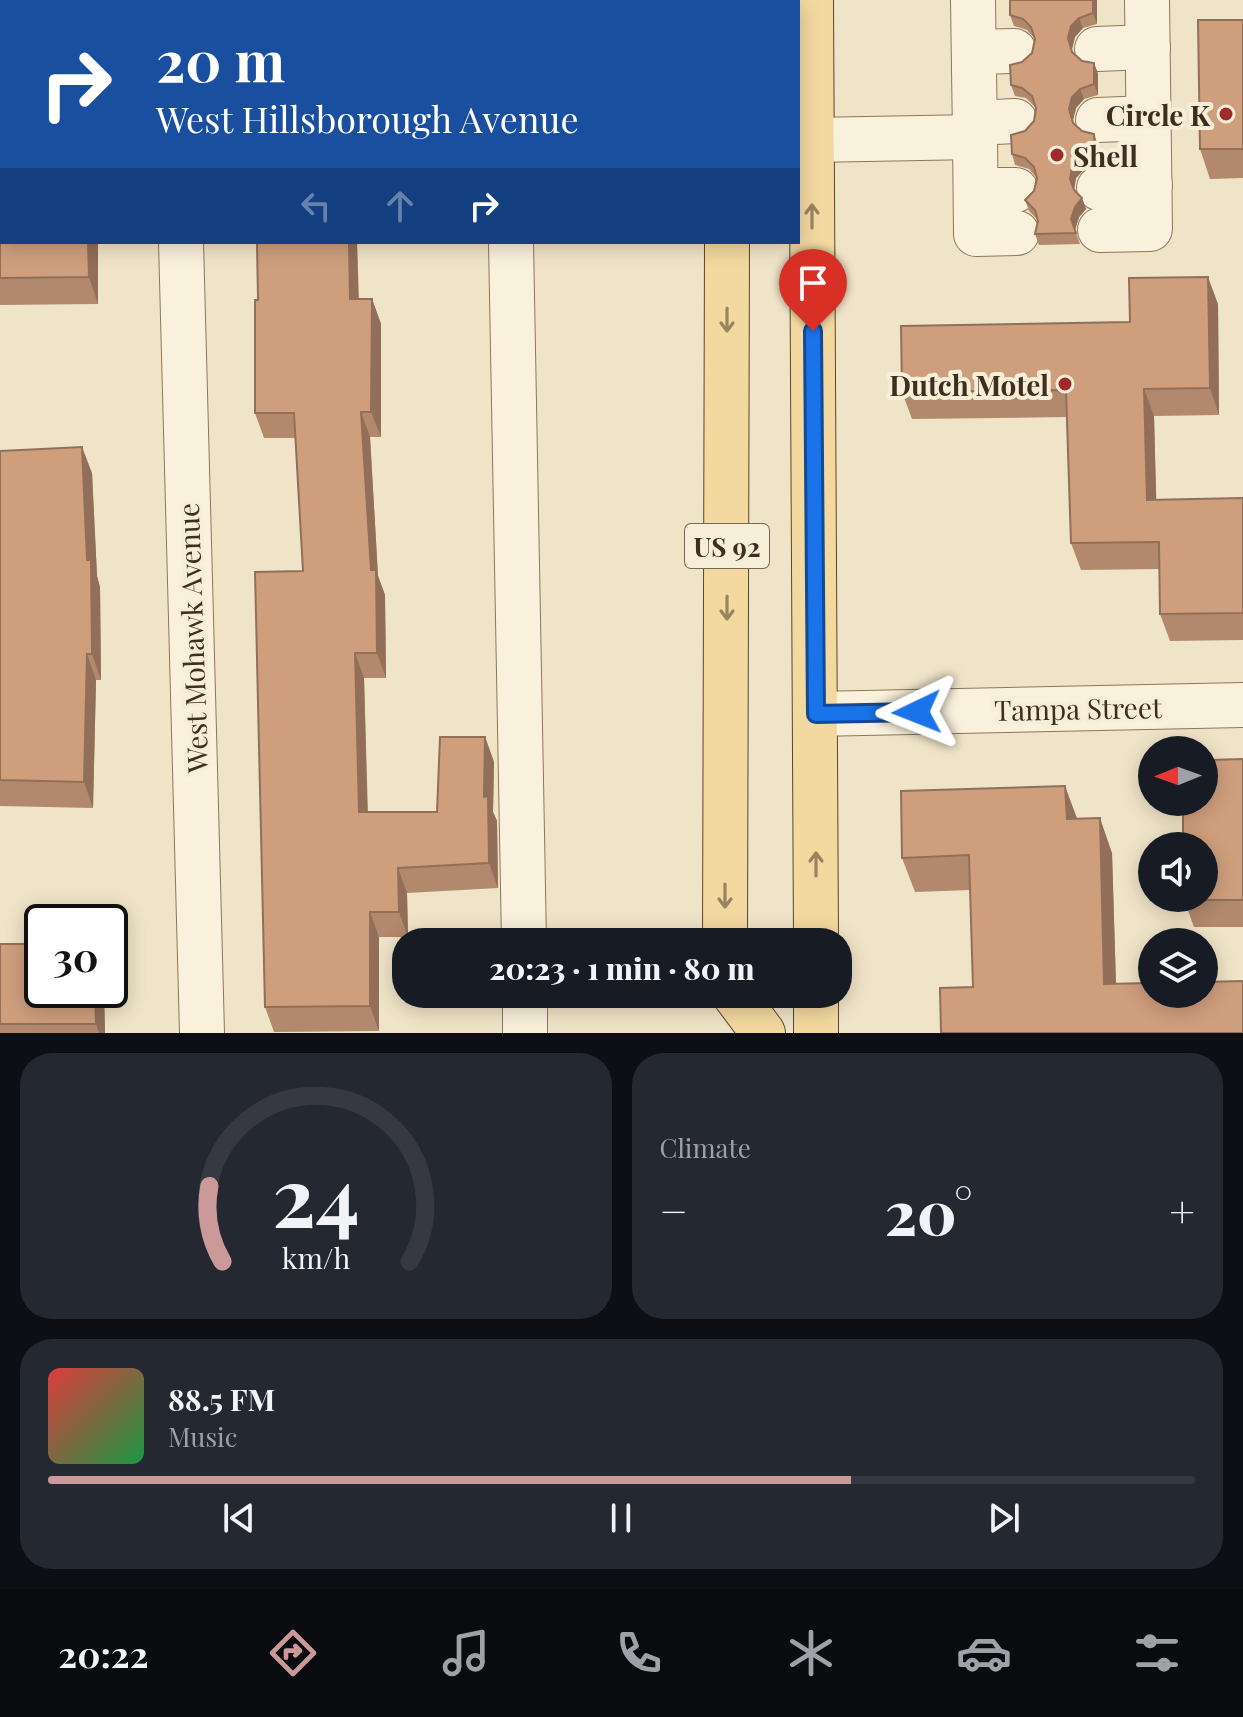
<!DOCTYPE html>
<html lang="en">
<head>
<meta charset="utf-8">
<style>
  :root { --surface:#171b24; --page:#242831; --text:#f1f3f6; --muted:#9ea1a6; --line:#363941; --accent:#cc999b }
  body { margin:0; font-family:"Playfair Display",serif; background:var(--page); color:var(--text); height:100vh; display:flex; flex-direction:column; font-size:30px; white-space:nowrap }
  * { box-sizing:border-box; margin:0 }
  p { font-size:26px; color:var(--muted) }
  .icon { flex:none; width:44px; height:44px; fill:none; stroke:currentColor; stroke-width:2; stroke-linecap:round; stroke-linejoin:round }
  .map { position:relative; height:1033px; overflow:hidden }
  .panel { display:flex; flex-direction:column; gap:20px; padding:20px; background:#0d0f14; flex:1 }
  .panel>* { flex:none }
  .hud { position:absolute; left:0px; top:0px; width:800px; height:244px; box-shadow:0 4px 20px #0003; background:#1a4fa0; color:#fff; overflow:hidden }
  .needle { width:52px; rotate:269deg }
  .buttons { position:absolute; left:1138px; top:736px; display:grid; gap:16px }
  .buttons a { display:grid; place-items:center; width:80px; height:80px; border-radius:50%; background:var(--surface); box-shadow:0 4px 20px #0003; font-size:40px }
  .speed { position:absolute; left:24px; top:904px; display:flex; gap:16px; font-size:40px; font-weight:700; text-align:center }
  .speed>* { display:grid; place-content:center; width:104px; height:104px; border-radius:50%; background:var(--surface); box-shadow:0 4px 20px #0003; line-height:1 }
  .speed .limit { border:4px solid #111; border-radius:12px; background:#fff; color:#111 }
  .pin { position:absolute; display:grid; place-items:center; width:68px; height:68px; color:#fff; margin:-82px -34px; border-radius:50% 50% 50% 0; rotate:-45deg; box-shadow:0 0 8px #0007 }
  .pin .icon { rotate:45deg }
  .me { position:absolute; width:88px; margin:-44px; rotate:268deg; stroke-linejoin:round; filter:drop-shadow(0 0 6px #0008) }
  .turn { display:flex; align-items:center; gap:28px; height:168px; padding:0 24px; font-size:36px }
  .turn .icon { width:104px; height:104px; stroke-width:2.5 }
  .turn b { display:block; font-size:56px; line-height:68px }
  .lanes { display:flex; align-items:center; height:76px; padding:0 24px; background:#0003; justify-content:center; gap:40px; direction:ltr }
  .lanes .off { opacity:.35 }
  .big { font-size:60px; font-weight:800; line-height:1.1 }
  .panel .tile { flex:1; display:flex; flex-direction:column; justify-content:center; gap:12px; min-width:0; padding:0 28px; border-radius:32px; background:var(--page) }
  .panel .dial { align-items:center; gap:0 }
  .dial svg { height:208px; overflow:visible; fill:none; stroke:var(--line); stroke-width:7; stroke-linecap:round; text-anchor:middle }
  .dial text { fill:var(--text); stroke:none }
  .song { display:flex; align-items:center; gap:24px }
  .cover { width:96px; height:96px; border-radius:12px; background:linear-gradient(135deg,hsl(0 70% 55%),hsl(140 70% 35%)) }
  .played { height:8px; border-radius:4px; background:linear-gradient(90deg,var(--accent) 70%,var(--line) 70%) }
  .keys { display:flex; justify-content:space-around; direction:ltr }
  .heat { display:flex; justify-content:space-between; align-items:center; font-size:44px; direction:ltr }
  .panel .tiles { flex:1; display:grid; gap:20px; grid-template-columns:1fr 1fr }
  .tile:last-child { grid-column:span 2 }
  .trip { position:absolute; left:392px; top:928px; width:460px; height:80px; border-radius:32px; background:var(--surface); box-shadow:0 4px 20px #0003; font-weight:800; line-height:80px; text-align:center }
  .dock { display:flex; height:128px; justify-content:space-around; align-items:center; background:#090b0e; color:var(--muted) }
  .dock .icon { width:56px; height:56px }
  .dock .on { color:var(--accent) }
  .dock b { font-size:36px; color:var(--text) }
  .map>svg:first-child { display:block }
</style>
</head>
<body>
<div class="map">
<svg width="1243" height="1033" viewBox="0 0 1243 1033">
  <rect width="100%" height="100%" fill="#f0e4c8"/>
  <g fill="none" stroke-linecap="round" stroke-linejoin="round">
    <g stroke="#8d765c" stroke-width="46">
      <g id="minor">
        <polyline points="176,0 176,2"/>
        <polyline points="437,0 437,2"/>
        <polyline points="507,0 507,2"/>
        <polyline points="1097,49 1148,47"/>
        <polyline points="974,52 1014,51"/>
        <polyline points="1098,120 1149,118"/>
        <polyline points="975,123 1015,121"/>
        <polyline points="975,137 976,234 1017,233"/>
        <polyline points="812,140 975,137 973,0"/>
        <polyline points="1099,188 1150,185"/>
        <polyline points="976,190 1016,190"/>
        <polyline points="1100,230 1150,229 1147,0"/>
        <polyline points="181,242 202,1033"/>
        <polyline points="511,242 524,942"/>
        <polyline points="816,714 1243,705"/>
        <polyline points="525,994 525,1033"/>
      </g>
    </g>
    <g stroke="#5b4430" stroke-width="46">
      <g id="major">
        <polyline points="811,0 816,942"/>
        <polyline points="728,2 728,0"/>
        <polyline points="725,942 727,242"/>
        <polyline points="734,994 763,1033"/>
        <polyline points="816,1033 816,994"/>
      </g>
    </g>
    <use href="#minor" stroke="#faf1dc" stroke-width="44"/>
    <use href="#major" stroke="#f3d9a0" stroke-width="44"/>
  </g>
  <g fill="#b2896c">
    <polygon points="0,0 97,0 97,2 2,2 2,242 98,242 98,304 0,305"/>
    <polygon points="1097,0 1097,24 1083,28 1075,37 1072,49 1073,53 1082,61 1094,63 1098,74 1098,95 1084,99 1076,108 1073,120 1074,124 1098,145 1099,163 1086,167 1076,178 1074,190 1082,198 1086,209 1079,217 1075,230 1080,244 1039,245 1035,234 1038,220 1029,211 1025,200 1034,191 1036,177 1029,169 1015,165 1012,154 1025,131 1034,121 1035,107 1026,98 1015,96 1011,85 1022,62 1032,53 1035,39 1027,30 1014,26 1010,15"/>
    <polygon points="1243,20 1243,178 1210,179 1200,149"/>
    <polygon points="257,242 357,242 359,299 372,299 381,324 381,437 370,437 378,576 385,595 386,678 364,678 368,812 437,812 485,737 494,762 493,812 497,821 498,888 407,893 408,937 379,937 379,1031 274,1032 265,1007 303,571 295,438 264,438 255,413 258,300"/>
    <polygon points="1218,304 1219,415 1154,416 1156,500 1243,498 1243,640 1170,641 1160,614 1160,569 1081,570 1071,543 1067,417 912,419 902,392 1130,322"/>
    <polygon points="92,473 97,576 100,587 101,680 96,680 93,808 0,806 0,780"/>
    <polygon points="1243,759 1243,927 1194,927 1184,900 1212,793"/>
    <polygon points="1077,819 1112,853 1116,984 1243,1033 973,987 970,890 915,892 902,858"/>
    <polygon points="0,944 104,990 105,1033 0,1033"/>
  </g>
  <g fill="#916f58">
    <polygon points="1093,0 1097,0 1097,24 1093,13"/>
    <polygon points="1079,18 1083,28 1075,37 1072,49 1068,38 1071,26"/>
    <polygon points="1094,63 1098,74 1098,95 1094,84"/>
    <polygon points="1080,89 1084,99 1076,108 1073,120 1069,109 1072,97"/>
    <polygon points="1094,134 1098,145 1099,163 1095,152"/>
    <polygon points="1082,156 1086,167 1076,178 1074,190 1070,179 1072,167"/>
    <polygon points="1082,198 1086,209 1079,217 1075,230 1080,244 1071,219 1075,207"/>
    <polygon points="88,242 98,242 98,304 89,277"/>
    <polygon points="349,242 357,242 359,324 350,299"/>
    <polygon points="1208,277 1218,304 1219,415 1210,388"/>
    <polygon points="372,299 381,324 381,437 371,412"/>
    <polygon points="1144,389 1154,416 1157,527 1147,500"/>
    <polygon points="361,412 370,437 378,576 385,595 386,678 377,653 371,570"/>
    <polygon points="82,447 92,473 97,576 100,587 101,680 92,654"/>
    <polygon points="355,653 364,678 368,837 359,812"/>
    <polygon points="87,654 96,680 93,808 84,782"/>
    <polygon points="485,737 494,762 493,812 497,821 498,888 489,863 484,797"/>
    <polygon points="1065,786 1078,821 1067,819"/>
    <polygon points="1100,818 1112,853 1117,1019 1104,984"/>
    <polygon points="398,868 407,893 408,937 399,912"/>
    <polygon points="370,912 379,937 379,1031 370,1006"/>
    <polygon points="95,990 104,990 105,1033 99,1033 96,1024"/>
  </g>
  <g fill="#cf9f7d" stroke="#916f58" stroke-width="2">
    <polygon points="0,0 88,0 88,2 2,2 2,242 88,242 89,277 0,278"/>
    <rect x="272" y="0" width="102" height="2"/>
    <polygon points="1010,0 1093,0 1093,13 1079,18 1071,26 1068,38 1072,52 1082,61 1094,63 1094,84 1080,89 1072,97 1069,109 1073,123 1082,131 1094,134 1095,152 1082,156 1072,167 1070,179 1074,190 1082,198 1075,207 1071,219 1076,233 1035,234 1038,221 1035,210 1025,200 1034,191 1037,178 1034,167 1025,158 1012,154 1011,135 1025,131 1034,121 1036,108 1032,96 1022,88 1011,85 1010,65 1022,62 1032,53 1035,39 1031,27 1023,19 1010,15"/>
    <polygon points="1198,20 1243,20 1243,149 1200,149"/>
    <polygon points="257,242 349,242 350,299 372,299 371,412 361,412 371,570 376,570 377,653 355,653 359,812 437,812 440,737 485,737 484,797 488,796 489,863 398,868 399,912 370,912 370,1006 265,1007 255,572 303,571 294,413 255,413 255,300 258,300"/>
    <polygon points="1208,277 1210,388 1144,389 1147,500 1243,498 1243,613 1160,614 1159,542 1071,543 1066,390 902,392 901,326 1130,322 1129,278"/>
    <polygon points="82,447 87,560 91,560 92,654 87,654 84,782 0,780 0,451"/>
    <polygon points="1243,759 1243,900 1184,900 1184,898 1204,898 1204,846 1183,846 1183,802 1204,802 1204,793 1212,793 1210,760"/>
    <polygon points="1065,786 1067,819 1100,818 1104,984 1152,983 1152,994 1204,994 1204,982 1243,981 1243,1033 941,1033 940,988 973,987 969,855 902,858 901,791"/>
    <polygon points="0,944 42,944 42,990 95,990 96,1024 0,1024"/>
  </g>
  <defs><path id="oneway-shaft" d="M-6 0H5M1.5-3L5.5 0L1.5 3" fill="none" stroke-width="1.6" stroke-linecap="round" stroke-linejoin="round" transform="scale(2)"/></defs>
  <g stroke="#988460">
    <use href="#oneway-shaft" transform="translate(812 216) rotate(-90)"/>
    <use href="#oneway-shaft" transform="translate(727 320) rotate(90)"/>
    <use href="#oneway-shaft" transform="translate(727 608) rotate(90)"/>
    <use href="#oneway-shaft" transform="translate(816 864) rotate(-90)"/>
    <use href="#oneway-shaft" transform="translate(725 896) rotate(90)"/>
  </g>
  <g fill="none" stroke-linecap="round" stroke-linejoin="round">
    <g stroke="#114b97" stroke-width="20">
      <polyline id="route" points="813,331 816,714 917,712"/>
    </g>
    <use href="#route" stroke="#1a73e8" stroke-width="14"/>
  </g>
  <g fill="#9e2a2b" stroke="#f7eed8" stroke-width="3">
    <circle cx="1226" cy="114" r="8"/>
    <circle cx="1057" cy="155" r="8"/>
    <circle cx="1065" cy="384" r="8"/>
  </g>
  <g text-anchor="middle" dominant-baseline="central" stroke-width="8" stroke-linejoin="round" paint-order="stroke">
    <rect fill="#f7eed8" stroke="#756857" stroke-width="2" x="685" y="524" width="84" height="44" rx="6"/>
    <g font-size="26" font-weight="bold" fill="#3d2e20">
      <text x="727" y="546">US 92</text>
    </g>
    <g font-size="28" font-weight="bold" fill="#3d2e20" stroke="#f7eed8" text-anchor="end">
      <text x="1210" y="114">Circle K</text>
      <text x="1073" y="155" text-anchor="start">Shell</text>
      <text x="1049" y="384">Dutch Motel</text>
    </g>
    <g font-size="28" fill="#3d2e20" stroke="#f7eed8">
      <text transform="translate(192 638) rotate(-92)">West Mohawk Avenue</text>
      <text transform="translate(1078 708) rotate(-1)">Tampa Street</text>
    </g>
  </g>
</svg>
<div class="buttons">
<a><svg class="needle" viewBox="-14 -14 28 28"><path d="M0-13l5 13h-10z" fill="#e53935"/><path d="M0 13l5-13h-10z" fill="#9ea1a6"/></svg></a>
<a><svg class="icon" aria-label="sound" viewBox="0 0 24 24"><path d="M4 9h4l5-4v14l-5-4H4zM17 9q2 3 0 6"/></svg></a>
<a><svg class="icon" aria-label="layers" viewBox="0 0 24 24"><path d="M12 4l9 5-9 5-9-5zM3 14l9 5 9-5"/></svg></a>
</div>
<div class="speed"><div class="limit">30</div></div>
<div class="pin" style="left:813px;top:331px;background:#d93025"><svg class="icon" aria-label="arrive" viewBox="0 0 24 24"><path d="M6 21V4h12l-3 4 3 4H6"/></svg></div>
<svg class="me" style="left:917px;top:712px" viewBox="-20 -20 40 40"><path d="M0-17L14 15 0 8-14 15z" fill="#1a73e8" stroke="#fff" stroke-width="4"/></svg>
<div class="trip">20:23 · 1 min · 80 m</div>
<div class="hud">
<div class="turn"><svg class="icon" aria-label="right" viewBox="0 0 24 24"><path d="M7 20v-9h11M14 6l5 5-5 5"/></svg><div><b>20 m</b>West Hillsborough Avenue</div></div>
<div class="lanes"><svg class="icon off" aria-label="left" viewBox="0 0 24 24"><path d="M17 20v-9H6M10 6l-5 5 5 5"/></svg><svg class="icon off" aria-label="ahead" viewBox="0 0 24 24"><path d="M12 20V5M6 11l6-6 6 6"/></svg><svg class="icon" aria-label="right" viewBox="0 0 24 24"><path d="M7 20v-9h11M14 6l5 5-5 5"/></svg></div>
</div>
</div>
<section class="panel">
<div class="tiles">
<div class="tile dial"><svg viewBox="0 0 100 80">
<path d="M14 69A42 42 0 1 1 86 69"/>
<path d="M14 69A42 42 0 0 1 9 40" stroke="#cc999b"/>
<text x="50" y="56" font-size="32" font-weight="700">24</text>
<text x="50" y="72" font-size="11">km/h</text>
</svg></div>
<div class="tile"><p>Climate</p>
<div class="heat"><a>−</a><b class="big">20°</b><a>+</a></div>
</div>
<div class="tile">
<div class="song"><i class="cover"></i><div><b>88.5 FM</b><p>Music</p></div></div>
<div class="played"></div>
<div class="keys"><svg class="icon" aria-label="previous" viewBox="0 0 24 24"><path d="M18 5L8 12l10 7zM5 5v14"/></svg><svg class="icon" aria-label="pause" viewBox="0 0 24 24"><path d="M8 5v14M16 5v14"/></svg><svg class="icon" aria-label="next" viewBox="0 0 24 24"><path d="M6 5l10 7-10 7zM19 5v14"/></svg></div>
</div>
</div>
</section>
<nav class="dock">
<b>20:22</b>
<svg class="icon on" aria-label="directions" viewBox="0 0 24 24"><path d="M12 3l9 9-9 9-9-9zM9 14v-3h6M13 9l2 2-2 2"/></svg>
<svg class="icon" aria-label="music" viewBox="0 0 24 24"><path d="M9 18V5l10-2v13"/><circle cx="6" cy="18" r="3"/><circle cx="16" cy="16" r="3"/></svg>
<svg class="icon" aria-label="phone" viewBox="0 0 24 24"><path d="M5 4h4l2 5-3 2q2 4 5 5l2-3 5 2v4C11 20 4 13 5 4z"/></svg>
<svg class="icon" aria-label="climate" viewBox="0 0 24 24"><path d="M12 3v18M4 7l16 10M4 17L20 7"/></svg>
<svg class="icon" aria-label="car" viewBox="0 0 24 24"><path d="M5 17H2v-5l4-1 3-4h7l3 4 3 1v5h-3M9 17h6M6 11h13"/><circle cx="7" cy="17" r="2"/><circle cx="17" cy="17" r="2"/></svg>
<svg class="icon" aria-label="filters" viewBox="0 0 24 24"><path d="M4 7h16M4 17h16"/><circle cx="9" cy="7" r="2"/><circle cx="15" cy="17" r="2"/></svg>
</nav>
</body>
</html>
